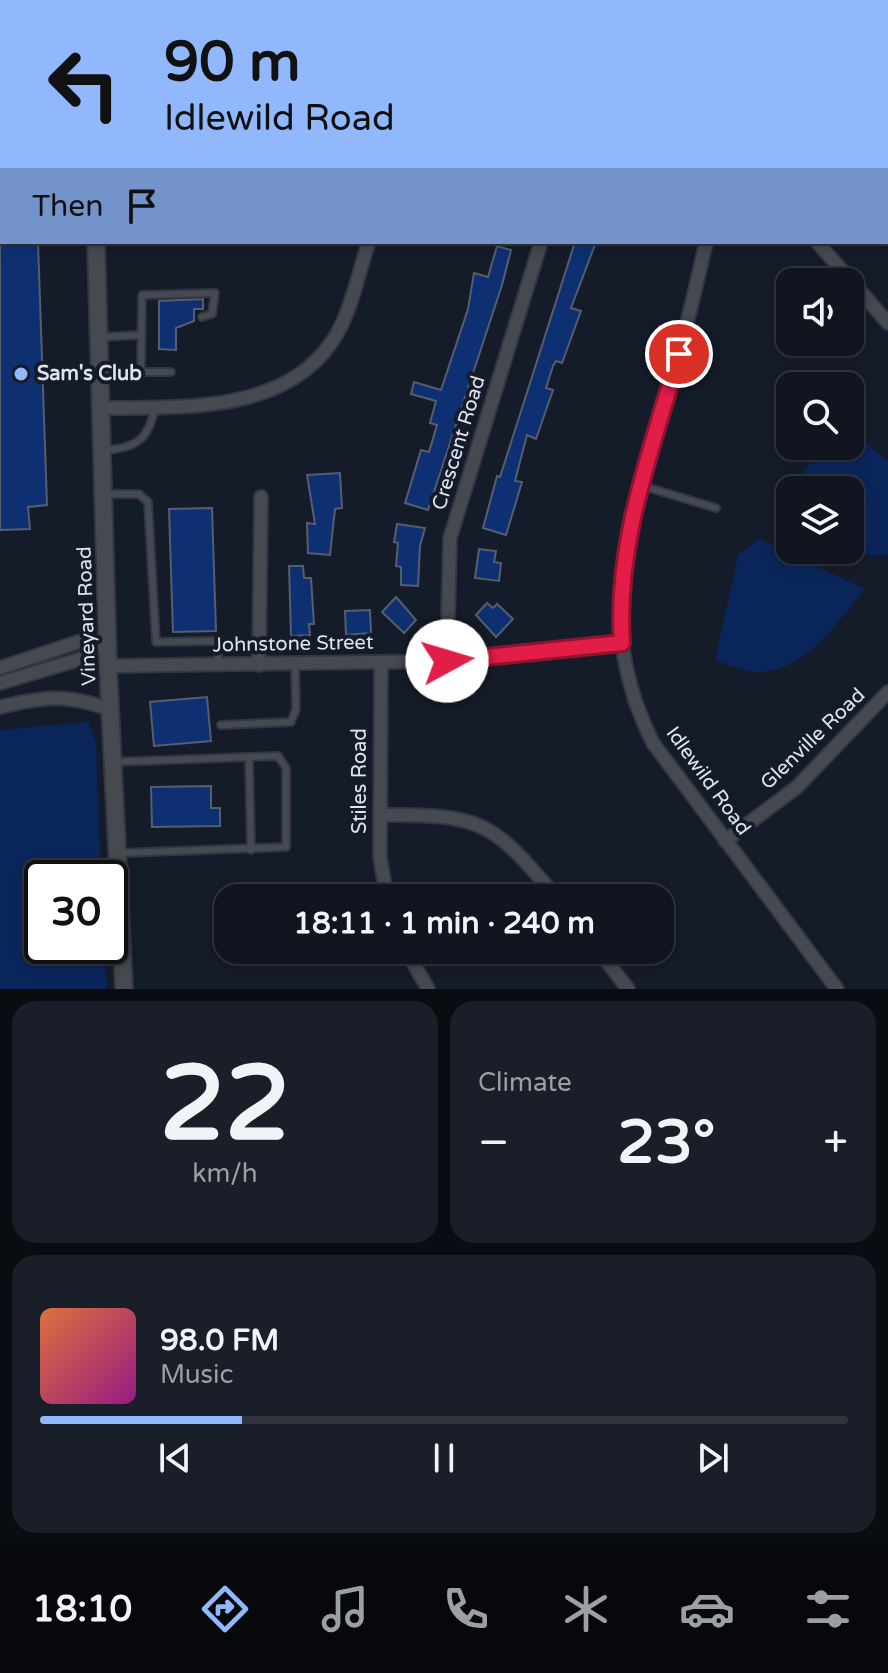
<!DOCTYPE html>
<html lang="en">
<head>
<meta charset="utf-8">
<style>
  :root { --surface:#10151f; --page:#191e28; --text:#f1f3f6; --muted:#9c9fa4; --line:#30343d; --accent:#91b8fd }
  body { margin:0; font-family:"Varela Round",sans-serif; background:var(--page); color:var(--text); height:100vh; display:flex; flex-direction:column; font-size:30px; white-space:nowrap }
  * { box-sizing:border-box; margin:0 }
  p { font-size:26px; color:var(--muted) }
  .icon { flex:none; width:44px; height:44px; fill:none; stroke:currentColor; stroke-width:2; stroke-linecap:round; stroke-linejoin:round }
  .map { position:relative; height:989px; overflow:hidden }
  .drawer { display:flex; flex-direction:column; gap:12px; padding:12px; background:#090c11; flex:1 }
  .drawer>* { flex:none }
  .banner { position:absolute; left:0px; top:0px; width:888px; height:244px; box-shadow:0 4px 12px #0003,0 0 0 2px var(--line); background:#91b8fd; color:#111; overflow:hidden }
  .fabs { position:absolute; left:776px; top:268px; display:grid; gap:16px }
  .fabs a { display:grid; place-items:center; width:88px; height:88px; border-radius:16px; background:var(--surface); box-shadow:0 4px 12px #0003,0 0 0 2px var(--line); font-size:40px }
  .speed { position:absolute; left:24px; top:860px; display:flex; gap:16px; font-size:40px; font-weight:700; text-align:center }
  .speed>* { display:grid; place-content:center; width:104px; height:104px; border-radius:50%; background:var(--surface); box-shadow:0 4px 12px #0003,0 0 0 2px var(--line); line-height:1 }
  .speed .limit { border:4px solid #111; border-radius:12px; background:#fff; color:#111 }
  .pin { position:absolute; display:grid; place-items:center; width:68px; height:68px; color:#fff; margin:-34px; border:4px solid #fff; border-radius:50%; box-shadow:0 2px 8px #0007 }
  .me { position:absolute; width:88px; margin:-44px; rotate:84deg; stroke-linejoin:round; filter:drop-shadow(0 0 6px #0008) }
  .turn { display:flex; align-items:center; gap:28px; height:168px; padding:0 32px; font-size:36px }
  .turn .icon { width:104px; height:104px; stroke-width:2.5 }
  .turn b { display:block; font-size:56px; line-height:68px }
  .then { display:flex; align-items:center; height:76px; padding:0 32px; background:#0003; gap:16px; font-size:30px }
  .big { font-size:60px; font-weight:700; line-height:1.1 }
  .drawer .widget { flex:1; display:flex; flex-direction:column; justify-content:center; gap:12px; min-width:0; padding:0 28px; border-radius:24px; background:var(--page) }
  .drawer .dial { align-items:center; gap:0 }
  .dial b { font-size:104px; line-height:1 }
  .song { display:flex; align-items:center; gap:24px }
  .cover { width:96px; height:96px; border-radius:12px; background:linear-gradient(135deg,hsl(20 70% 55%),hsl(310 70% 35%)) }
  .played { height:8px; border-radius:4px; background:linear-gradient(90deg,var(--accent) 25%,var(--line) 25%) }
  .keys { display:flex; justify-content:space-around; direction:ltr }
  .heat { display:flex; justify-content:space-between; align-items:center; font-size:44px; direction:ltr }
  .drawer .tiles { flex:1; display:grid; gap:12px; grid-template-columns:1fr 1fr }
  .widget:last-child { grid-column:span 2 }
  .trip { position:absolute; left:214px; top:884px; width:460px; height:80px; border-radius:24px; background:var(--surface); box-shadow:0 4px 12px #0003,0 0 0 2px var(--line); font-weight:700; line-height:80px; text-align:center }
  .tab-bar { display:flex; height:128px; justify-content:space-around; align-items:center; background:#06080c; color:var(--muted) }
  .tab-bar .icon { width:56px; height:56px }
  .tab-bar .selected { color:var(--accent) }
  .tab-bar b { font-size:36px; color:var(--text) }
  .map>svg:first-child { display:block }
</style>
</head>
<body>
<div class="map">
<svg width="888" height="989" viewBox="0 0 888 989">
  <rect width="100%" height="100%" fill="#151c29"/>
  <g fill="#0a255a">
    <polygon points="850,428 888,462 888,555 834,556 824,550 850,550 850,490 791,490 822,446 850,446"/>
    <path d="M759,539L865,589C837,622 806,672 757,672C744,672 727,664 715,660L738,555Z"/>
    <polygon points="88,722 96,743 101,878 42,878 42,946 104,946 107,989 0,989 0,730"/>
  </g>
  <g fill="#0e3072" stroke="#555e6e" stroke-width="2">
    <polygon points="0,242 38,242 47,505 28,507 30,529 0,530"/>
    <polygon points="575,242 596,242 571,308 581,311 562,363 556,361 553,366 546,388 553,390 536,439 527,435 515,481 522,482 506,535 483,528 497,476 500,477"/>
    <polygon points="497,246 511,250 502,285 428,510 405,503 421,450 429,452 437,425 430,423 436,401 411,394 414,382 441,390 468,309 474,273 488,277"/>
    <polygon points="203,299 203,309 194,309 194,321 176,328 176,350 159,349 159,301"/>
    <polygon points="340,473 342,508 335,509 330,555 308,553 307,523 315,524 307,475"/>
    <polygon points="212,508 216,631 173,632 169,509"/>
    <polygon points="397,524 425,528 420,546 418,586 401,585 401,567 396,566 398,543 394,542"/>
    <polygon points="479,549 496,551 494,562 501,563 499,581 475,578"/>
    <polygon points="289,566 303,566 304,578 311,578 314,624 309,624 310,635 291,636"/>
    <polygon points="396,597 416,620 404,633 382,612"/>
    <polygon points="487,603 493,608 497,604 513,619 496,637 476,615"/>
    <polygon points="370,610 371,633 346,635 345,611"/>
    <polygon points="207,697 211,741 154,746 150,702"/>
    <polygon points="211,786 211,808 220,808 220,826 152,827 151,787"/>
  </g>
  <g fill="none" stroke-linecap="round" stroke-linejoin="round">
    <g stroke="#313845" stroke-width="10">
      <g id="service">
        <polyline points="0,104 2,104"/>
        <polyline points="0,183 2,183"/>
        <polyline points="102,337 140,335"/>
        <polyline points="171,372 141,372 142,295 215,293 212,314 202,317"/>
        <path d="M105,450C137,448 149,439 155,407"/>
        <polyline points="643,486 716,508"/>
        <polyline points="105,494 139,494 148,502 156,642 213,641 218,646 218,666"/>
        <polyline points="221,725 291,722 296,709 295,664"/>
        <polyline points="113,762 249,757"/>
        <polyline points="121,853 286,847 286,768 278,756 249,757 251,850"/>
      </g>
    </g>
    <g stroke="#313845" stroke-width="16">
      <g id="minor">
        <polyline points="584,2 587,0"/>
        <polyline points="712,2 712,0"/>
        <polyline points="873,2 876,0"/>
        <polyline points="886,31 888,34"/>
        <path d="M706,242C694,298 680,352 664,407C629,528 592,621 653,743L837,989"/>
        <polyline points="817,242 888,323"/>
        <path d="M100,408C182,407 294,415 339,330C353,304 359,270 369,242"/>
        <polyline points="447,661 450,538 541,242"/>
        <polyline points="381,663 380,857 387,898"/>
        <polyline points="259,665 261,497"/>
        <polyline points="108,666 447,661 622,643"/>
        <polyline points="0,668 87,639 96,645 107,641"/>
        <polyline points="0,683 84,658 96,645"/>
        <path d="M0,707C47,696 64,694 110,709"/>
        <path d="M380,815C482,814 492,821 557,898"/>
        <polyline points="725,841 797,787 888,692"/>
        <polyline points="406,950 428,989"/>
        <polyline points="598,950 628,989"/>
      </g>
    </g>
    <g stroke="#313845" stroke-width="20">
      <g id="tertiary">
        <polyline points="89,0 89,2"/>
        <polyline points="96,242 108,666 124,989"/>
      </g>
    </g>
    <use href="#service" stroke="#464a50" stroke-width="6"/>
    <use href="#minor" stroke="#464a50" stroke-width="12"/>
    <use href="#tertiary" stroke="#464a50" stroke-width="16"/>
  </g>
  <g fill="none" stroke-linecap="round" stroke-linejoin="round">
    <g stroke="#92132f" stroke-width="20">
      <path id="route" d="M447,661L622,643C615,542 652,450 679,354"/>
    </g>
    <use href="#route" stroke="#e11d48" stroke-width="14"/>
  </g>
  <circle fill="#91b8fd" stroke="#151c29" stroke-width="3" cx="21" cy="374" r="8"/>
  <g text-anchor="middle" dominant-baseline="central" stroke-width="8" stroke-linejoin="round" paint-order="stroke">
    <g font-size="20" font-weight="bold" fill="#dfe5ee" stroke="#151c29" text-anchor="start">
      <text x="37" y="374">Sam's Club</text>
    </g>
    <g font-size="20" fill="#dfe5ee" stroke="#151c29">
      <text transform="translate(459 443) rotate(-73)">Crescent Road</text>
      <text transform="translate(87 616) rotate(-92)">Vineyard Road</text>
      <text transform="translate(293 644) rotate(-1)">Johnstone Street</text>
      <text transform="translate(813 739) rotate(-44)">Glenville Road</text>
      <text transform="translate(360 781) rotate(-90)">Stiles Road</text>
      <text transform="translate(708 781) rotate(54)">Idlewild Road</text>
    </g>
  </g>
</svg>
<div class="fabs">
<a><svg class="icon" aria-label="sound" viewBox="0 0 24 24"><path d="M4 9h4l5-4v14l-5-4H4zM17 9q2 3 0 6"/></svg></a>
<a><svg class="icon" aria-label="search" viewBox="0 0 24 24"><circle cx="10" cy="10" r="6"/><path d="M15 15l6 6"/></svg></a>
<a><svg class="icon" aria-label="layers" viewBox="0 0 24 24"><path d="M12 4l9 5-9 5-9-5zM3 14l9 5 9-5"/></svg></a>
</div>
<div class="speed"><div class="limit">30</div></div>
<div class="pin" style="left:679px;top:354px;background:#d93025"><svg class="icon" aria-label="arrive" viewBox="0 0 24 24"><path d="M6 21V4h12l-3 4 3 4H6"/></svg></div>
<svg class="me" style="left:447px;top:661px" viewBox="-20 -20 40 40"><circle r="19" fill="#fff"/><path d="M0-13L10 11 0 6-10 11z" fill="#e11d48"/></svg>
<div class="trip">18:11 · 1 min · 240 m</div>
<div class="banner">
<div class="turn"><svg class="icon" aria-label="left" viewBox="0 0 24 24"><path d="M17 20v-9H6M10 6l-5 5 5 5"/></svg><div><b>90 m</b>Idlewild Road</div></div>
<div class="then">Then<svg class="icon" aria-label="arrive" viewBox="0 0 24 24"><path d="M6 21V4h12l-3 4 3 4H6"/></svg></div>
</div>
</div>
<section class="drawer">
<div class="tiles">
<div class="widget dial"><b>22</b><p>km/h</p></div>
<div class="widget"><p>Climate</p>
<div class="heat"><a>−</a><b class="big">23°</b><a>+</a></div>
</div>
<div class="widget">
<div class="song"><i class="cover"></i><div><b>98.0 FM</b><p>Music</p></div></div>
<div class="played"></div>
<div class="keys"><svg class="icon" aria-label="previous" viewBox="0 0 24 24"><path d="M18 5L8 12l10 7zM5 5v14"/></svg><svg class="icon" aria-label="pause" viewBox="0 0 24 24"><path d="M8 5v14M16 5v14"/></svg><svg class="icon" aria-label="next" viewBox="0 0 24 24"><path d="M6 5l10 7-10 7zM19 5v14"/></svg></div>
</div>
</div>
</section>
<nav class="tab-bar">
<b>18:10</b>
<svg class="icon selected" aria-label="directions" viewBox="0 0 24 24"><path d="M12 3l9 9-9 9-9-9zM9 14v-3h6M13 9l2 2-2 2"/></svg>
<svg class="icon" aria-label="music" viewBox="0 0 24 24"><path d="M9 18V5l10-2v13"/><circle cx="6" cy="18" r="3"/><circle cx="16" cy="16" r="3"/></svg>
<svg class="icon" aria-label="phone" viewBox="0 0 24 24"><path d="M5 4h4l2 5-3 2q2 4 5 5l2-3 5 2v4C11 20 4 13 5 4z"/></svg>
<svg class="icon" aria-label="climate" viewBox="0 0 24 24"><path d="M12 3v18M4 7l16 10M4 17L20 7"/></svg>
<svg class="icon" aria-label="car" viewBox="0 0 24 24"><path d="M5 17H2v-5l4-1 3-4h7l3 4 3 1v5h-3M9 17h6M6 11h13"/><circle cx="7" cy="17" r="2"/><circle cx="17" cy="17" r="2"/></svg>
<svg class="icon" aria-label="filters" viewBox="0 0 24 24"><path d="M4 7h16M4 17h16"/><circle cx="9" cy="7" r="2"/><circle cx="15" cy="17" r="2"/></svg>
</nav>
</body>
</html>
